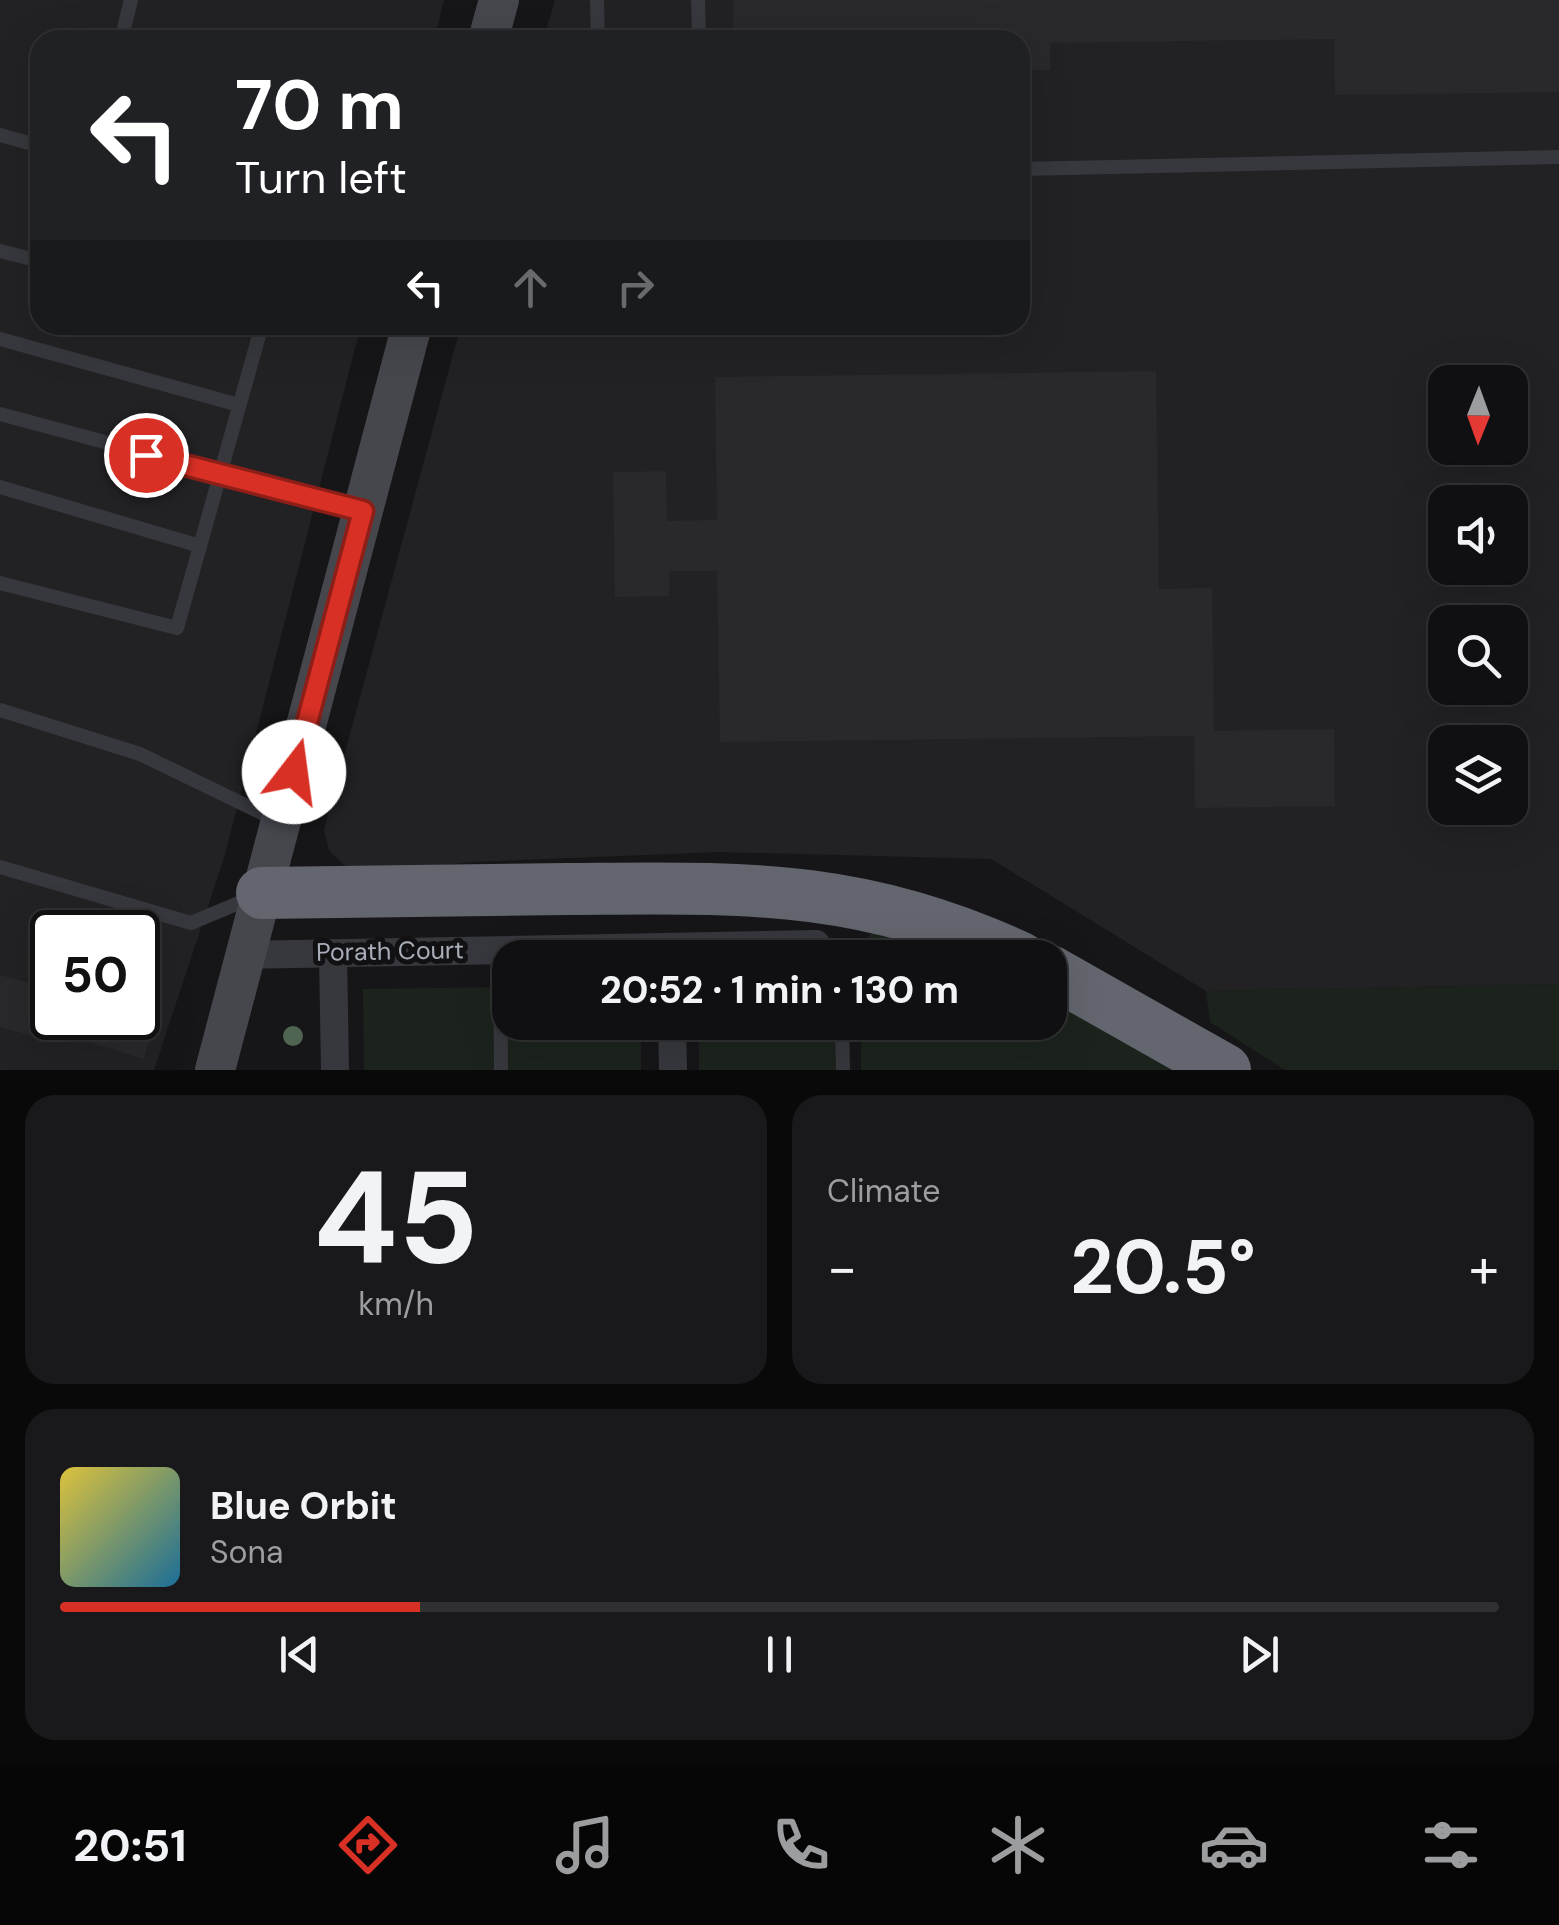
<!DOCTYPE html>
<html lang="en">
<head>
<meta charset="utf-8">
<style>
  :root { --surface:#101012; --page:#19191b; --text:#f1f3f6; --muted:#9c9d9f; --line:#303032; --accent:#d93025 }
  body { margin:0; font-family:"DM Sans",sans-serif; background:var(--page); color:var(--text); height:100vh; display:flex; flex-direction:column; font-size:38px; white-space:nowrap }
  * { box-sizing:border-box; margin:0 }
  p { font-size:32px; color:var(--muted) }
  .icon { flex:none; width:55px; height:55px; fill:none; stroke:currentColor; stroke-width:2; stroke-linecap:round; stroke-linejoin:round }
  .map { position:relative; height:1070px; overflow:hidden }
  .sheet { display:flex; flex-direction:column; gap:25px; padding:25px; background:#09090a; flex:1 }
  .sheet>* { flex:none }
  .guide { position:absolute; left:30px; top:30px; width:1000px; height:305px; border-radius:30px; box-shadow:0 10px 40px #0002,0 0 0 2px var(--line); background:#202124; color:#fff; overflow:hidden }
  .needle { width:65px; rotate:181deg }
  .buttons { position:absolute; left:1428px; top:365px; display:grid; gap:20px }
  .buttons a { display:grid; place-items:center; width:100px; height:100px; border-radius:20px; background:var(--surface); box-shadow:0 10px 40px #0002,0 0 0 2px var(--line); font-size:50px }
  .speed { position:absolute; left:30px; top:910px; display:flex; gap:20px; font-size:50px; font-weight:700; text-align:center }
  .speed>* { display:grid; place-content:center; width:130px; height:130px; border-radius:50%; background:var(--surface); box-shadow:0 10px 40px #0002,0 0 0 2px var(--line); line-height:1 }
  .speed .limit { border:5px solid #111; border-radius:15px; background:#fff; color:#111 }
  .pin { position:absolute; display:grid; place-items:center; width:85px; height:85px; color:#fff; margin:-42px; border:5px solid #fff; border-radius:50%; box-shadow:0 2px 10px #0007 }
  .me { position:absolute; width:110px; margin:-55px; rotate:15deg; stroke-linejoin:round; filter:drop-shadow(0 0 8px #0008) }
  .turn { display:flex; align-items:center; gap:35px; height:210px; padding:0 40px; font-size:45px }
  .turn .icon { width:130px; height:130px; stroke-width:2.5 }
  .turn b { display:block; font-size:70px; line-height:85px }
  .lanes { display:flex; align-items:center; height:95px; padding:0 40px; background:#0003; justify-content:center; gap:50px; direction:ltr }
  .lanes .off { opacity:.35 }
  .big { font-size:75px; font-weight:700; line-height:1.1 }
  .sheet .card { flex:1; display:flex; flex-direction:column; justify-content:center; gap:15px; min-width:0; padding:0 35px; border-radius:30px; background:var(--page) }
  .sheet .dial { align-items:center; gap:0 }
  .dial b { font-size:130px; line-height:1 }
  .song { display:flex; align-items:center; gap:30px }
  .cover { width:120px; height:120px; border-radius:15px; background:linear-gradient(135deg,hsl(50 70% 55%),hsl(200 70% 35%)) }
  .played { height:10px; border-radius:5px; background:linear-gradient(90deg,var(--accent) 25%,var(--line) 25%) }
  .keys { display:flex; justify-content:space-around; direction:ltr }
  .heat { display:flex; justify-content:space-between; align-items:center; font-size:55px; direction:ltr }
  .sheet .tiles { flex:1; display:grid; gap:25px; grid-template-columns:1fr 1fr }
  .card:last-child { grid-column:span 2 }
  .trip { position:absolute; left:492px; top:940px; width:575px; height:100px; border-radius:30px; background:var(--surface); box-shadow:0 10px 40px #0002,0 0 0 2px var(--line); font-weight:700; line-height:100px; text-align:center }
  .dock { display:flex; height:160px; justify-content:space-around; align-items:center; background:#060607; color:var(--muted) }
  .dock .icon { width:70px; height:70px }
  .dock .current { color:var(--accent) }
  .dock b { font-size:45px; color:var(--text) }
  .map>svg:first-child { display:block }
</style>
</head>
<body>
<div class="map">
<svg width="1559" height="1070" viewBox="0 0 1559 1070">
  <rect width="100%" height="100%" fill="#161618"/>
  <g fill="#222225" fill-rule="evenodd">
    <path d="M0,0H444L434,40H40V325H361L224,858L154,1070H0ZM52,932H138V1018H52Z"/>
    <path d="M555,0H1559V984L1206,991L991,859L720,852L470,862L377,873L344,865L329,850L324,830L461,325H1020V40H543ZM1445,382H1510V448H1445ZM1445,502H1510V568H1445ZM1445,622H1510V688H1445ZM1445,742H1510V808H1445Z"/>
  </g>
  <g fill="#1c231d">
    <polygon points="873,931 971,958 863,958 864,943"/>
    <polygon points="1559,984 1559,1070 1285,1070 1210,1022 1206,991"/>
    <polygon points="510,987 510,1022 641,1023 641,1070 364,1070 363,989"/>
    <polygon points="1050,991 1184,1070 861,1070 861,1023 1050,1022"/>
    <polygon points="699,1023 837,1023 838,1070 699,1070"/>
  </g>
  <g fill="#29292c">
    <polygon points="733,0 1559,0 1559,92 1335,95 1334,39 1050,43 1050,70 1020,70 1020,40 733,40"/>
    <polygon points="1156,371 1159,589 1212,588 1214,731 1334,729 1335,806 1195,808 1194,736 720,742 717,571 669,571 669,596 615,597 613,472 666,471 667,521 717,520 715,377"/>
    <polygon points="0,975 52,989 52,1018 83,1025 85,1018 94,1018 123,1025 126,1018 153,1025 144,1059 47,1029 44,1039 0,1027"/>
  </g>
  <g fill="none" stroke-linecap="round" stroke-linejoin="round">
    <g stroke="#37383d" stroke-width="14">
      <polyline points="597,0 598,40"/>
      <polyline points="698,0 699,40"/>
      <polyline points="121,40 131,0"/>
      <polyline points="0,135 40,146"/>
      <polyline points="1020,169 1559,157"/>
      <polyline points="0,251 40,261"/>
      <polyline points="0,339 239,405"/>
      <polyline points="0,414 362,511"/>
      <polyline points="0,487 200,546"/>
      <polyline points="0,583 177,628 262,325"/>
      <polyline points="0,710 140,754 276,820"/>
      <polyline points="0,867 191,923 253,897"/>
      <polyline points="500,949 501,1070"/>
      <polyline points="842,1022 843,1070"/>
    </g>
    <g stroke="#37383d" stroke-width="28">
      <polyline points="333,953 335,1070"/>
      <polyline points="246,955 816,944 826,958"/>
      <polyline points="672,1022 673,1070"/>
    </g>
    <g stroke="#45474d" stroke-width="40">
      <polyline points="488,40 499,0"/>
      <polyline points="215,1070 412,325"/>
    </g>
    <g stroke="#63666e" stroke-width="52">
      <path d="M262,893C364,891 466,890 567,889C741,888 858,882 1021,958"/>
      <polyline points="1050,971 1225,1070"/>
    </g>
  </g>
  <circle fill="#506452" cx="293" cy="1036" r="10"/>
  <g fill="none" stroke-linecap="round" stroke-linejoin="round">
    <g stroke="#8d1f18" stroke-width="25">
      <polyline id="route" points="146,455 363,511 294,772"/>
    </g>
    <use href="#route" stroke="#d93025" stroke-width="18"/>
  </g>
  <g text-anchor="middle" dominant-baseline="central" stroke-width="10" stroke-linejoin="round" paint-order="stroke">
    <g font-size="25" fill="#a8adb8" stroke="#111113">
      <text transform="translate(390 951) rotate(-1)">Porath Court</text>
    </g>
  </g>
</svg>
<div class="buttons">
<a><svg class="needle" viewBox="-14 -14 28 28"><path d="M0-13l5 13h-10z" fill="#e53935"/><path d="M0 13l5-13h-10z" fill="#9c9d9f"/></svg></a>
<a><svg class="icon" aria-label="sound" viewBox="0 0 24 24"><path d="M4 9h4l5-4v14l-5-4H4zM17 9q2 3 0 6"/></svg></a>
<a><svg class="icon" aria-label="search" viewBox="0 0 24 24"><circle cx="10" cy="10" r="6"/><path d="M15 15l6 6"/></svg></a>
<a><svg class="icon" aria-label="layers" viewBox="0 0 24 24"><path d="M12 4l9 5-9 5-9-5zM3 14l9 5 9-5"/></svg></a>
</div>
<div class="speed"><div class="limit">50</div></div>
<div class="pin" style="left:146px;top:455px;background:#d93025"><svg class="icon" aria-label="arrive" viewBox="0 0 24 24"><path d="M6 21V4h12l-3 4 3 4H6"/></svg></div>
<svg class="me" style="left:294px;top:772px" viewBox="-20 -20 40 40"><circle r="19" fill="#fff"/><path d="M0-13L10 11 0 6-10 11z" fill="#d93025"/></svg>
<div class="trip">20:52 · 1 min · 130 m</div>
<div class="guide">
<div class="turn"><svg class="icon" aria-label="left" viewBox="0 0 24 24"><path d="M17 20v-9H6M10 6l-5 5 5 5"/></svg><div><b>70 m</b>Turn left</div></div>
<div class="lanes"><svg class="icon" aria-label="left" viewBox="0 0 24 24"><path d="M17 20v-9H6M10 6l-5 5 5 5"/></svg><svg class="icon off" aria-label="ahead" viewBox="0 0 24 24"><path d="M12 20V5M6 11l6-6 6 6"/></svg><svg class="icon off" aria-label="right" viewBox="0 0 24 24"><path d="M7 20v-9h11M14 6l5 5-5 5"/></svg></div>
</div>
</div>
<section class="sheet">
<div class="tiles">
<div class="card dial"><b>45</b><p>km/h</p></div>
<div class="card"><p>Climate</p>
<div class="heat"><a>−</a><b class="big">20.5°</b><a>+</a></div>
</div>
<div class="card">
<div class="song"><i class="cover"></i><div><b>Blue Orbit</b><p>Sona</p></div></div>
<div class="played"></div>
<div class="keys"><svg class="icon" aria-label="previous" viewBox="0 0 24 24"><path d="M18 5L8 12l10 7zM5 5v14"/></svg><svg class="icon" aria-label="pause" viewBox="0 0 24 24"><path d="M8 5v14M16 5v14"/></svg><svg class="icon" aria-label="next" viewBox="0 0 24 24"><path d="M6 5l10 7-10 7zM19 5v14"/></svg></div>
</div>
</div>
</section>
<nav class="dock">
<b>20:51</b>
<svg class="icon current" aria-label="directions" viewBox="0 0 24 24"><path d="M12 3l9 9-9 9-9-9zM9 14v-3h6M13 9l2 2-2 2"/></svg>
<svg class="icon" aria-label="music" viewBox="0 0 24 24"><path d="M9 18V5l10-2v13"/><circle cx="6" cy="18" r="3"/><circle cx="16" cy="16" r="3"/></svg>
<svg class="icon" aria-label="phone" viewBox="0 0 24 24"><path d="M5 4h4l2 5-3 2q2 4 5 5l2-3 5 2v4C11 20 4 13 5 4z"/></svg>
<svg class="icon" aria-label="climate" viewBox="0 0 24 24"><path d="M12 3v18M4 7l16 10M4 17L20 7"/></svg>
<svg class="icon" aria-label="car" viewBox="0 0 24 24"><path d="M5 17H2v-5l4-1 3-4h7l3 4 3 1v5h-3M9 17h6M6 11h13"/><circle cx="7" cy="17" r="2"/><circle cx="17" cy="17" r="2"/></svg>
<svg class="icon" aria-label="filters" viewBox="0 0 24 24"><path d="M4 7h16M4 17h16"/><circle cx="9" cy="7" r="2"/><circle cx="15" cy="17" r="2"/></svg>
</nav>
</body>
</html>
